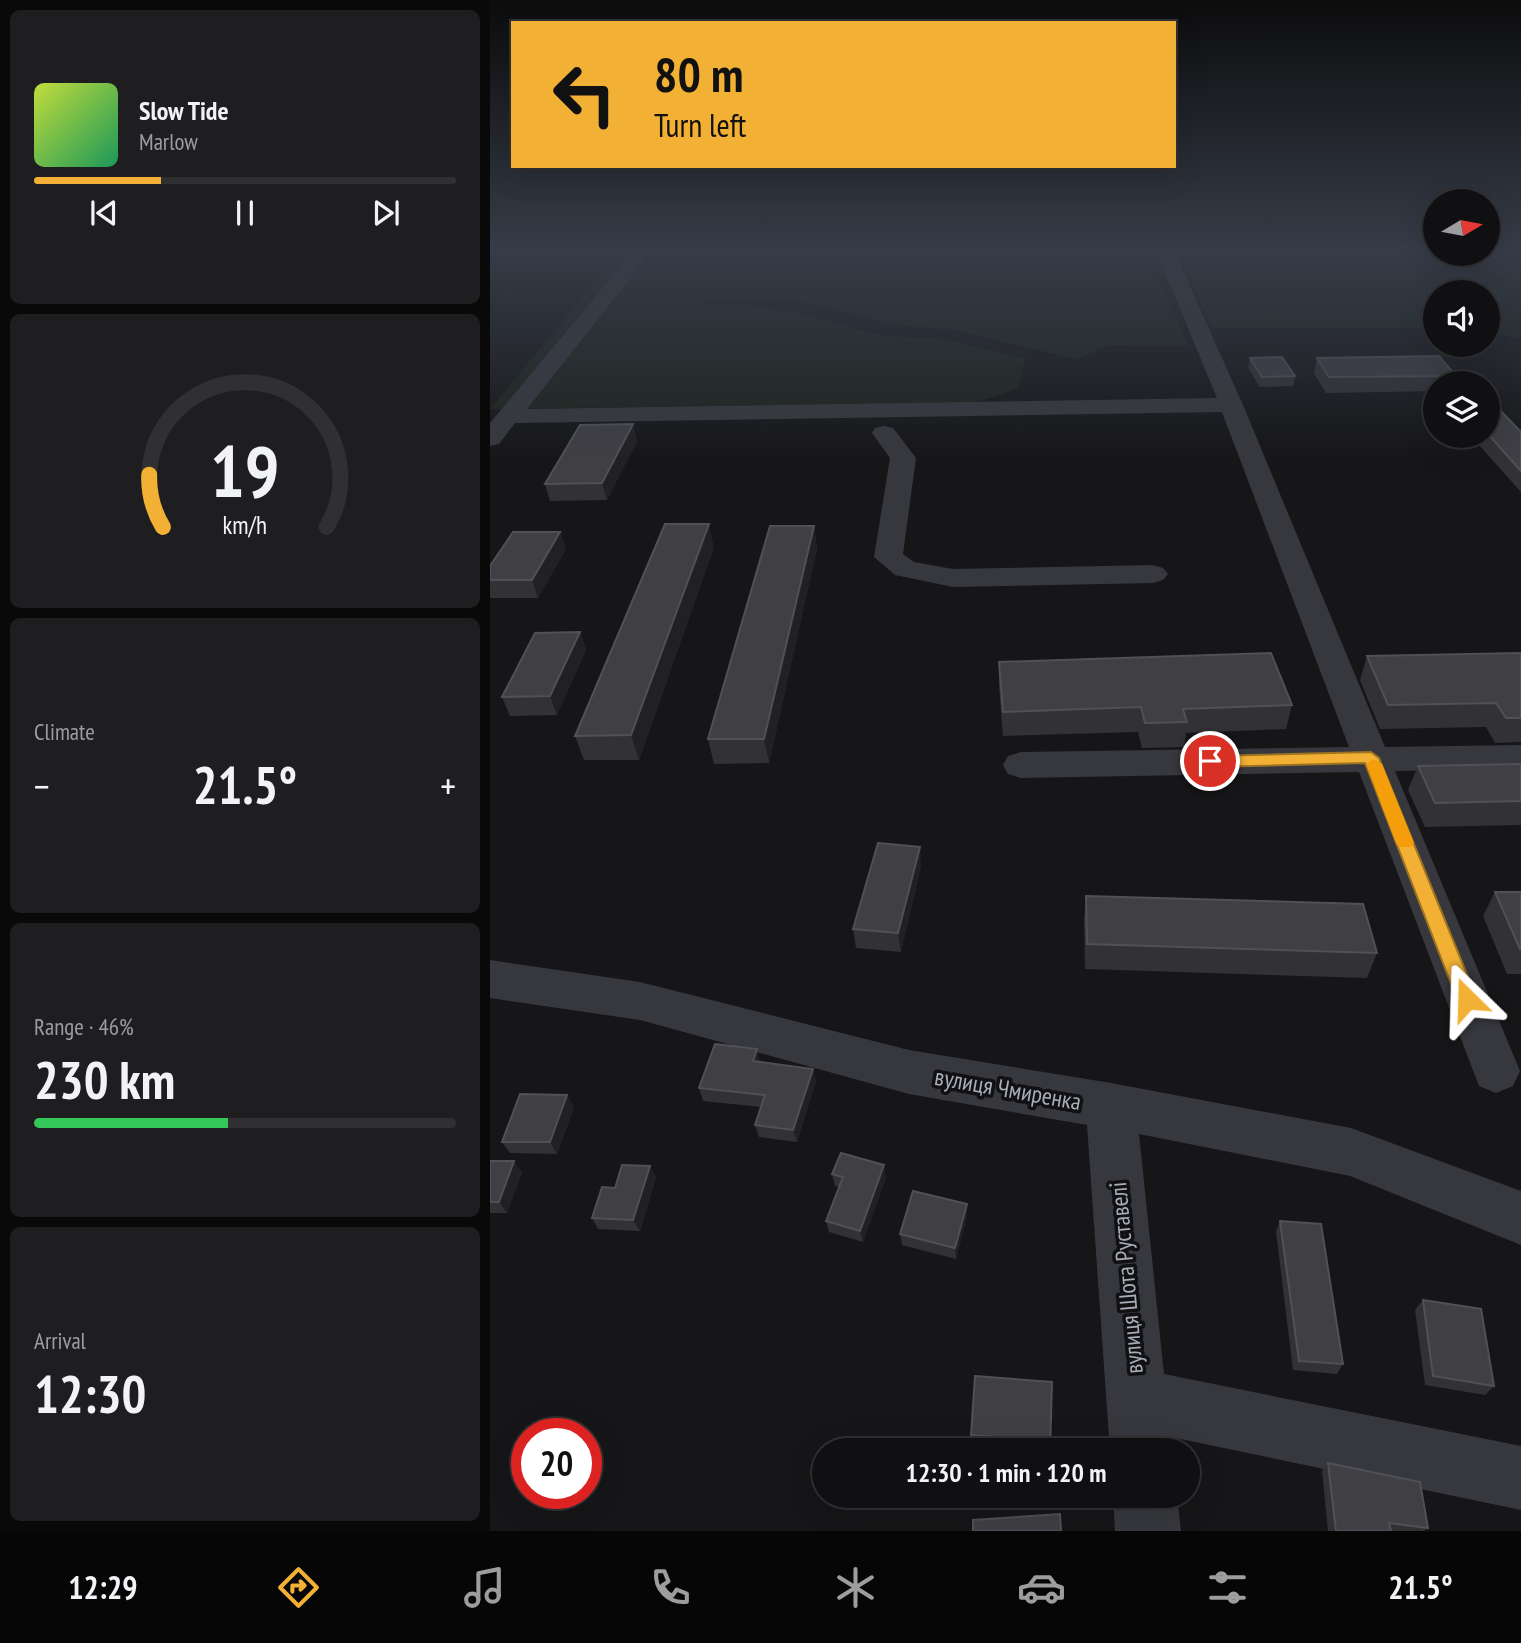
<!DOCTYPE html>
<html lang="en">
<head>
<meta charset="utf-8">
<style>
  :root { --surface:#101012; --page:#1e1e20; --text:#f1f3f6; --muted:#9c9d9f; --line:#303032; --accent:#f2b134 }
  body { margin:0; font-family:"PT Sans Narrow",sans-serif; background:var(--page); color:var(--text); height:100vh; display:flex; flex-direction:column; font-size:26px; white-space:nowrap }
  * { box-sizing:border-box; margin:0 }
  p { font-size:23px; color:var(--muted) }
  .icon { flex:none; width:38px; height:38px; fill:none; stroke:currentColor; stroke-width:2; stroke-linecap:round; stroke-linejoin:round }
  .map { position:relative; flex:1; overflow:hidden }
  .side { display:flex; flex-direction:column; gap:10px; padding:10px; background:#09090a; width:490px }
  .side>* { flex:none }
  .banner { position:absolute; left:21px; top:21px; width:665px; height:147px; border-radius:0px; box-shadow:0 7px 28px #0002,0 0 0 2px var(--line); background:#f2b134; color:#111; overflow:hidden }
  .needle { width:46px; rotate:80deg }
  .controls { position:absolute; left:933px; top:189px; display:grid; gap:14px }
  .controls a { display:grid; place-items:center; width:77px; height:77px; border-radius:50%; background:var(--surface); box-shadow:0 7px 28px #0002,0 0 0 2px var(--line); font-size:35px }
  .speed { position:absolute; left:21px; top:1418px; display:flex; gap:14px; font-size:35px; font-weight:700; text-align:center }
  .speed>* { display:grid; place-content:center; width:91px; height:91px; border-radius:50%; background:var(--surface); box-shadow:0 7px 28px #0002,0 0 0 2px var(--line); line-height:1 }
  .speed .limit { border:10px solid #d22; background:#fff; color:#111 }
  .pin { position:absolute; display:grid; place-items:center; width:60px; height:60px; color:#fff; margin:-30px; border:4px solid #fff; border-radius:50%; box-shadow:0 2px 7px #0007 }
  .me { position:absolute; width:77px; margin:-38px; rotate:338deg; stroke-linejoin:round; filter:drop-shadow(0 0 5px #0008) }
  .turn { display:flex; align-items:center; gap:24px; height:147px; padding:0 28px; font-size:32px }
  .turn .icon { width:91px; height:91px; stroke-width:2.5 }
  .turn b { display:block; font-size:49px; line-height:60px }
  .big { font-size:52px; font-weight:700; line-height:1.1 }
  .side .card { flex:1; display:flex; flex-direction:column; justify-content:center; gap:10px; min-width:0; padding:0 24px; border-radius:10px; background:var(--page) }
  .side .dial { align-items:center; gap:0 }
  .dial svg { height:182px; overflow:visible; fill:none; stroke:var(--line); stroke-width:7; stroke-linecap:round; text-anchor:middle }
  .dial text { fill:var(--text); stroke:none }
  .song { display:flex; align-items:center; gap:21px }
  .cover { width:84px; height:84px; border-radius:10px; background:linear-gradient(135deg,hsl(70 70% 55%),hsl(150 70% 35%)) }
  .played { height:7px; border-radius:4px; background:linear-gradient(90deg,var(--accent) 30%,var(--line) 30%) }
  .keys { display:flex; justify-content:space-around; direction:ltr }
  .heat { display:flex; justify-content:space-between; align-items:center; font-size:38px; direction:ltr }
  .charge { height:10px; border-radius:5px; background:linear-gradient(90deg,#34c759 46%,var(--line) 0) }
  .trip { position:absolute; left:322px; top:1438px; width:388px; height:70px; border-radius:35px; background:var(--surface); box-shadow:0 7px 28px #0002,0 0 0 2px var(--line); font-weight:700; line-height:70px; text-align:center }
  .tabs { display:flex; height:112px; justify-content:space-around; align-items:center; background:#060607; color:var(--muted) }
  .tabs .icon { width:49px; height:49px }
  .tabs .active { color:var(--accent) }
  .tabs b { font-size:32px; color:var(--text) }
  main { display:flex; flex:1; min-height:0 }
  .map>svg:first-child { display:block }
</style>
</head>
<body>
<main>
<section class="side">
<div class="card">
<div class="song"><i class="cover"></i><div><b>Slow Tide</b><p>Marlow</p></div></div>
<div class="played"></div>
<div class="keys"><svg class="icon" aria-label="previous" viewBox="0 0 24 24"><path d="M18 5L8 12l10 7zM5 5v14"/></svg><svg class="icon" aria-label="pause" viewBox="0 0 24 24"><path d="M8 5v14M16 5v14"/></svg><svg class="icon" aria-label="next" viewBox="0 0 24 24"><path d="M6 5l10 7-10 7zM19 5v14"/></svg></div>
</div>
<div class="card dial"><svg viewBox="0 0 100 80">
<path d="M14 69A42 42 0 1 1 86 69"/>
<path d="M14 69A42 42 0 0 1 8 46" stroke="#f2b134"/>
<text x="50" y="56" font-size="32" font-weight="700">19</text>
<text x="50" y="72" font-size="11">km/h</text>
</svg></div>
<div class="card"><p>Climate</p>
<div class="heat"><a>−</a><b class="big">21.5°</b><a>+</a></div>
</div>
<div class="card"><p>Range · 46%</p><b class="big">230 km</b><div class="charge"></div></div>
<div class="card"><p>Arrival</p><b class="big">12:30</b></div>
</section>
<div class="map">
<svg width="1031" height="1531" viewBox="0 0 1031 1531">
  <rect width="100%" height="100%" fill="#161618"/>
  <g fill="#1c231d">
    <polygon points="0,248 656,248 698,346 621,345 585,359 465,330 404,325 302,299 218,298 211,306 261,306 301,311 394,336 453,339 535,358 529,388 485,403 0,409 117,268 0,262"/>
    <polygon points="687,248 945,248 945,254 998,254 998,248 1031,248 1031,338 998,334 998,292 945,292 945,328 721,328"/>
  </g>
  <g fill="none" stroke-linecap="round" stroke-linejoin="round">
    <g fill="#37383d" fill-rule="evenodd">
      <polygon points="146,248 164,248 37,409 727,398 665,248 683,248 753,405 895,747 1031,745 1031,769 905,771 1030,1071 1023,1086 1006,1093 989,1086 869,772 531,778 518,774 513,765 518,756 531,752 859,747 732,412 25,423 9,444 0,446 0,423"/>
      <polygon points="394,426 403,428 426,458 413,554 424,562 463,569 663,565 673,568 678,574 673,580 663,583 463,587 405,575 384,557 400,458 382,433 385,428"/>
      <polygon points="0,960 150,982 419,1050 621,1083 861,1128 1031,1191 1031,1245 860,1176 649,1134 674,1374 1031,1446 1031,1510 681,1437 682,1451 620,1451 597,1125 419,1094 150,1020 0,998"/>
      <polygon points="623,1496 687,1496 691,1531 625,1531"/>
    </g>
  </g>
  <g fill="#323236">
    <polygon points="760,358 805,376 803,386 770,387 758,368"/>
    <polygon points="827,358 966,376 963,383 945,383 945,391 836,393 824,373"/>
    <polygon points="998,405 1031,432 1031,492 981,436 998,436"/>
    <polygon points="147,441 117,500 60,501 55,484"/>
    <polygon points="324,526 327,548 279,763 224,764 218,739"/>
    <polygon points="70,532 76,549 48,598 0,598 0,566"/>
    <polygon points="224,547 149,760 94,760 85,736"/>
    <polygon points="90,632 96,650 67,715 20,716 12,697"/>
    <polygon points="1031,653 1031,742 1005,743 996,727 890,729 870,680 877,656"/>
    <polygon points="509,662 802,705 796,729 696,733 694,747 652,748 648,732 513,736 509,686"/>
    <polygon points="1031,764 1031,825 935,827 918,790 928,766"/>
    <polygon points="431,866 411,952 366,948 363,929"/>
    <polygon points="1005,892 1031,892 1031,974 1017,974 993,916"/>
    <polygon points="596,896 887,953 877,978 595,969 594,920"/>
    <polygon points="270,1062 326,1081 307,1142 269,1137 265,1125 271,1107 213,1101 209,1088"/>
    <polygon points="84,1107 67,1154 20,1153 12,1142"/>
    <polygon points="0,1161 32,1172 17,1213 0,1213"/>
    <polygon points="342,1174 396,1177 373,1242 339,1232 336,1221 349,1187 345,1186"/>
    <polygon points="166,1177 150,1231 108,1229 102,1218 125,1188"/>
    <polygon points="477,1215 466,1259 412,1245 410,1234"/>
    <polygon points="790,1221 853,1364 847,1374 803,1370 786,1232"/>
    <polygon points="933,1300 1004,1386 995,1395 935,1385 925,1310"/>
    <polygon points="562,1382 534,1448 481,1443 481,1435"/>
    <polygon points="838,1463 938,1528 934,1531 838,1531 832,1471"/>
  </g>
  <g fill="#212124">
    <polygon points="143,424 147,441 117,500 112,483"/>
    <polygon points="219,524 224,547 149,760 141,735"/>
    <polygon points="324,526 327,548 279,763 274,739"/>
    <polygon points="70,532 76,549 48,598 42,580"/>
    <polygon points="90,632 96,650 67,715 60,696"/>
    <polygon points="430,847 431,866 411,952 408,933"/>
    <polygon points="267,1049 270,1061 263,1061"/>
    <polygon points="323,1069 326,1081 307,1142 303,1130"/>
    <polygon points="77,1095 84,1107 67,1154 60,1142"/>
    <polygon points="24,1161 32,1172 17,1213 9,1202"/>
    <polygon points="394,1165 396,1177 373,1242 370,1231"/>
    <polygon points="160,1166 166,1177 150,1231 143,1220"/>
    <polygon points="477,1204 477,1215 466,1259 465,1248"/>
  </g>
  <g fill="#3f3f44" stroke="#4f5156" stroke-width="2">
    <polygon points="949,356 966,376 839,377 827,358"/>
    <polygon points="792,357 805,376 772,377 760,358"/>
    <polygon points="998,405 1005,405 1031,432 1031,471 998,434"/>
    <polygon points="143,424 112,483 55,484 90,425"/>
    <polygon points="175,524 219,524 141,735 85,736"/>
    <polygon points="280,526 324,526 274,739 218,739"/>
    <polygon points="23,532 70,532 42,580 0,580 0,566"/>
    <polygon points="90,632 60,696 12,697 45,633"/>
    <polygon points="781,653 802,705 693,709 697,722 655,723 651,707 513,712 509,662"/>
    <polygon points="1031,653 1031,718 1016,718 1006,703 898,705 877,656"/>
    <polygon points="1031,764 1031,801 945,803 928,766"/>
    <polygon points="388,843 430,847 408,933 363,929"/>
    <polygon points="1005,892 1031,892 1031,949 1030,949"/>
    <polygon points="596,896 873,904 887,953 597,944"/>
    <polygon points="225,1044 267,1049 263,1061 323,1069 303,1130 265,1125 275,1095 209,1088"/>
    <polygon points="30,1094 77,1095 60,1142 12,1142"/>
    <polygon points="351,1153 394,1165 370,1231 336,1221 353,1177 342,1174"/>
    <polygon points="0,1161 24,1161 9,1202 0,1202"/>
    <polygon points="132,1165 160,1166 143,1220 102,1218 112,1187 125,1188"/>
    <polygon points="423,1191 477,1204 465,1248 410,1234"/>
    <polygon points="790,1221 831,1224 853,1364 809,1361"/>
    <polygon points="933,1300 991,1309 1004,1386 943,1376"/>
    <polygon points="485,1376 562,1382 560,1451 534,1451 534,1439 481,1435"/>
    <polygon points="838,1463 930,1482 938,1528 899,1523 901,1531 846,1531"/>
    <polygon points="570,1514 571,1531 483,1531 483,1520"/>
  </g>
  <linearGradient id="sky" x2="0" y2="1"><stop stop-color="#0c0c0d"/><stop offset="0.54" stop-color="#363c48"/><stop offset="1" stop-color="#363c48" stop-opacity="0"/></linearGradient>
  <rect width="1031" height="462" fill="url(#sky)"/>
  <polygon fill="#f2b134" stroke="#9d7322" stroke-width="2" points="881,752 889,758 987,999 984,1004 977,1007 970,1004 967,999 875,763 720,767 712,761 720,756"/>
  <polygon fill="#f59e0b" points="884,759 892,764 924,843 921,847 909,847 906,843 876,764"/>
  <g text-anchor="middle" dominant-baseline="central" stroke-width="7" stroke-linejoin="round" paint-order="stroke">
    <g font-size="24" fill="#a8adb8" stroke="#111113">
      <text transform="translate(518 1089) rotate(10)">вулиця Чмиренка</text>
      <text transform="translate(636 1278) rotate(-95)">вулиця Шота Руставелі</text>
    </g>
  </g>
</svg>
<div class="controls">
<a><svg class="needle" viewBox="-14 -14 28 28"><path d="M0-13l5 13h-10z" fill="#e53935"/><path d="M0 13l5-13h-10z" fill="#9c9d9f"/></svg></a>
<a><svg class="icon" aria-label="sound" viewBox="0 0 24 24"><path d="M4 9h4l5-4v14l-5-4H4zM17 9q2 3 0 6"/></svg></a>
<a><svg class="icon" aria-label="layers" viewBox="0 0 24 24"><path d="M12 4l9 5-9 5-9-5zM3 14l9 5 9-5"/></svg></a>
</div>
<div class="speed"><div class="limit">20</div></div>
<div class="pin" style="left:720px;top:761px;background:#d93025"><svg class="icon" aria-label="arrive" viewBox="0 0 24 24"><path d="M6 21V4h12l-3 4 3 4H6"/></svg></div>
<svg class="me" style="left:977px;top:999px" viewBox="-20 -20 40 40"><path d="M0-17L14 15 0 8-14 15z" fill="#f2b134" stroke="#fff" stroke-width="4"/></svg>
<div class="trip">12:30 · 1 min · 120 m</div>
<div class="banner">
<div class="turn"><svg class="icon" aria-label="left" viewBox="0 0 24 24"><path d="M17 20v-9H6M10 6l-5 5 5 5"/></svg><div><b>80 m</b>Turn left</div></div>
</div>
</div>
</main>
<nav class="tabs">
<b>12:29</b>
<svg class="icon active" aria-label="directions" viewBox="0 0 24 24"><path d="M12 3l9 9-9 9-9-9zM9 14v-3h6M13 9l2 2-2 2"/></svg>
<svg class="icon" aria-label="music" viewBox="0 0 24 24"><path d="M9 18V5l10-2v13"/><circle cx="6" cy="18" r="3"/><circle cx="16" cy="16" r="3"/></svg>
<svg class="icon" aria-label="phone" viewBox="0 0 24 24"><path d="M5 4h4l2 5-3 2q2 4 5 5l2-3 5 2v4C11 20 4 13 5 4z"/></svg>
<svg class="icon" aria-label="climate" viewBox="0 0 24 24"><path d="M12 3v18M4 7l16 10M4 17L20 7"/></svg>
<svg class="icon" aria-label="car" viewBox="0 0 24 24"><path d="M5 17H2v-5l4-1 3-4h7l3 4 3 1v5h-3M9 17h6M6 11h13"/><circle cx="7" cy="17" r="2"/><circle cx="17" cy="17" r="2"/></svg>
<svg class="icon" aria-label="filters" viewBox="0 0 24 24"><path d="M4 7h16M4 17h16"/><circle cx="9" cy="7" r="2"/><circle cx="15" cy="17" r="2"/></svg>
<b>21.5°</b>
</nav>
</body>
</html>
